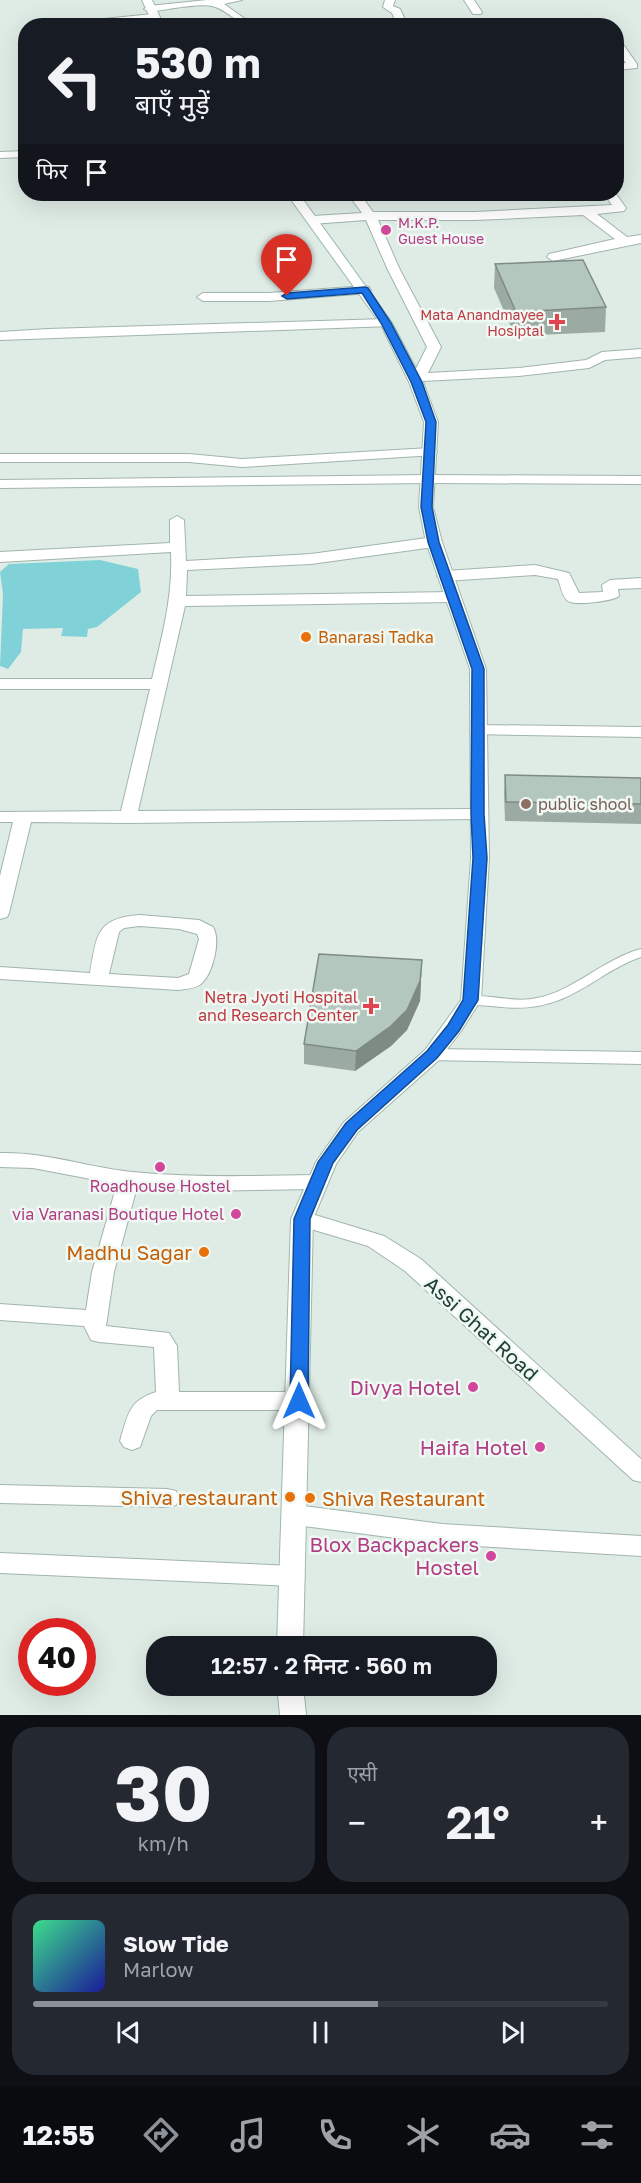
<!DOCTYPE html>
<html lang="hi">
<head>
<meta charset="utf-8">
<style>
  :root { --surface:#171b24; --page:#242831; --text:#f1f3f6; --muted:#9ea1a6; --line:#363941; --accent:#8c9099 }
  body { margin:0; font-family:"Golos Text","Noto Sans Devanagari",sans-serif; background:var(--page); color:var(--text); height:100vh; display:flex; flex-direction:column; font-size:22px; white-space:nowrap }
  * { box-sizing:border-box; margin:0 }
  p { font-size:20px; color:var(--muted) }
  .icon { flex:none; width:33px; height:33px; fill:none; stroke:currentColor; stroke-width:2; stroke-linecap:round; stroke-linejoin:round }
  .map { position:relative; height:1715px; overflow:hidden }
  .drawer { display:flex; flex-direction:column; gap:12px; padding:12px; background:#0d0f14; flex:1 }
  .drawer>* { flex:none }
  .top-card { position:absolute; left:18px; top:18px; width:606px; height:183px; border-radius:24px; box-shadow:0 6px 24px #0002; background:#171b24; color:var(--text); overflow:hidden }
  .speed { position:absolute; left:18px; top:1618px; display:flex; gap:12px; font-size:30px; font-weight:700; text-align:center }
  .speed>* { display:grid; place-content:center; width:78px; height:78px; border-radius:50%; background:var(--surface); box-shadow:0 6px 24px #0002; line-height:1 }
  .speed .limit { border:9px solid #d22; background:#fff; color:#111 }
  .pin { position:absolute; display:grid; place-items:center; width:51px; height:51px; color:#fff; margin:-62px -26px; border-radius:50% 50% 50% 0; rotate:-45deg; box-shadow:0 0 6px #0007 }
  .pin .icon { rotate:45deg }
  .me { position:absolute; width:66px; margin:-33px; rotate:0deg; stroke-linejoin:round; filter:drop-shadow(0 0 4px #0008) }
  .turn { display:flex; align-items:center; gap:21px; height:126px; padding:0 18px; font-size:27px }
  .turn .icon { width:78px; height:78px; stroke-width:2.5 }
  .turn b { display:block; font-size:42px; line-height:51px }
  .then { display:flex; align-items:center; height:57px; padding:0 18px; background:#0003; gap:12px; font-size:22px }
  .big { font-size:45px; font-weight:600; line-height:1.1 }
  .drawer .tile { flex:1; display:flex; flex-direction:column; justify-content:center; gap:9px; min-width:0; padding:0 21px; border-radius:24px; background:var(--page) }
  .drawer .dial { align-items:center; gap:0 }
  .dial b { font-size:78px; line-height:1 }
  .song { display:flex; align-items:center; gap:18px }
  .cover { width:72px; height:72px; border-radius:9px; background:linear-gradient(135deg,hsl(150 70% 55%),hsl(240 70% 35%)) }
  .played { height:6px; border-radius:3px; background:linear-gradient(90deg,var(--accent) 60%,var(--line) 60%) }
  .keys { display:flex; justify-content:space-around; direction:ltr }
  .heat { display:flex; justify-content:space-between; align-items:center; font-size:33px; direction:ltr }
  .drawer .tiles { flex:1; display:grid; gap:12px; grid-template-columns:1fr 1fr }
  .tile:last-child { grid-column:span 2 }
  .trip { position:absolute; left:146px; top:1636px; width:351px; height:60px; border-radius:24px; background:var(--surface); box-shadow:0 6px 24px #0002; font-weight:600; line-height:60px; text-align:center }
  .tab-bar { display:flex; height:96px; justify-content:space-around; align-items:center; background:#090b0e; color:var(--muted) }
  .tab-bar .icon { width:42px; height:42px }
  .tab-bar .active { color:var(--accent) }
  .tab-bar b { font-size:27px; color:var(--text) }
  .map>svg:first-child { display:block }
</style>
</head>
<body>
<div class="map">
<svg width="641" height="1715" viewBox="0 0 641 1715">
  <rect width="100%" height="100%" fill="#dfece5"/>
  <polygon fill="#81d2d8" points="100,560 138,569 141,592 97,627 88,629 87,637 61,636 63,628 23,629 21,652 8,669 0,666 3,594 0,572 9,564"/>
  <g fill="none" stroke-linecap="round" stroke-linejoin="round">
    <g stroke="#a1b4ac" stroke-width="2">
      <path id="lane" d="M641,949V957C611,967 588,989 559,1000C537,1009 514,1009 491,1006C482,1005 470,1006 465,1000C468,997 467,996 472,996C494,995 515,1003 537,998C574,991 603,959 641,949Z"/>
    </g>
    <g stroke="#a1b4ac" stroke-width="2">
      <g id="street">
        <path d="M207,0H242L224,4L255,26C237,26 229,10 212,6C199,3 164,10 149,12L144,9L149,6Z"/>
        <polygon points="385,0 395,0 393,6 400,9 408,26 398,26 392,13 383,7"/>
        <polygon points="464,0 474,0 482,12 481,14 473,14"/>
        <polygon points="153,14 157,15 157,19 99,26 59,26 64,23"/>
        <polygon points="616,39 620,40 637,64 637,68 616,70 616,64 626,63 616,50"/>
        <polygon points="26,151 26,157 0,158 0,152"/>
        <polygon points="348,194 360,194 373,212 475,212 612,205 604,194 616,194 626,208 624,211 597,214 627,237 641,235 641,243 553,261 547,257 549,254 615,239 583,215 475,220 378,220 400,270 441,347 428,373 519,368 586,360 602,352 641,349 641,357 605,360 589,368 519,376 423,381 421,385 411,385 409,382 427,347 388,270 366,220 312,224 306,220 312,216 362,213"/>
        <polygon points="365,286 369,287 371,290 369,293 269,301 203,301 197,297 203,293 269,293"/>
        <polygon points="386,319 392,323 391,326 0,340 0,332 48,329"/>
        <polygon points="430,448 435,449 437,452 435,455 242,467 189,462 0,462 0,454 189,454 242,459"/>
        <polygon points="429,475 641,476 641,484 429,483 0,488 0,480"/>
        <path d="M177,516L184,520L186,561L311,554L434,537L442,542L434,547L311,564L187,570L186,596L453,592L461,597L453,602L185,606L138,811L478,809L484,810L487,814L484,818L478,819L128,823L31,822L9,913L7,917L0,919V876L13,822H0V812L121,811L150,689H0V679H152C162,635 173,598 171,552L0,562V552L170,543V520Z"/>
        <path d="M535,565L569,573L579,593L603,592L602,585L610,580L641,578V588L618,589L619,596C614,601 574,606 568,601C563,598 560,585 558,579L535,575L445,581L437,576L445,571Z"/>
        <polygon points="478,725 641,727 641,737 472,734 470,730 472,726"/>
        <path d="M140,915L199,920L213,927C221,940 213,974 201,984C194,989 186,989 178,990L0,979V967L90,973C97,935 96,918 140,915ZM140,926L179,929L197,934L199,939L189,974L178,978L109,974L119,932L124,928Z"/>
        <polygon points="432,1049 641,1052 641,1064 425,1060 422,1055 425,1050"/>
        <path d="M0,1153C45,1152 87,1167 132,1172C193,1178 255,1176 316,1175L323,1177L327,1182L323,1187L316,1189L201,1191L137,1187L114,1272L106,1326L169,1333L177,1346L179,1392H299L307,1395L311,1401L307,1407L299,1410H157L151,1416L140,1447L132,1450L124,1447L120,1441C128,1415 128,1401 156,1392L154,1347L99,1342L91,1340L84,1326L0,1320V1304L86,1310L92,1272L117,1184L33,1168L0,1167Z"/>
        <polygon points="302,1211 384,1236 421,1259 641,1459 641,1482 633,1480 405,1271 368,1246 294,1224 291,1219 294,1214"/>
        <polygon points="0,1485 167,1489 176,1491 179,1498 176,1505 167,1507 0,1503"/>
        <polygon points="296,1505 442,1524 641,1536 641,1556 442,1544 296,1525 287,1522 284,1515 287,1508"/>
        <polygon points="0,1553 293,1566 302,1569 305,1576 302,1583 293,1586 0,1573"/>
      </g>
    </g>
    <g stroke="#9cb9ac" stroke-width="2">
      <g id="secondary">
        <polygon points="142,0 152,0 164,26 154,26"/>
        <polygon points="287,194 299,194 392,323 423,382 438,422 433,507 442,542 486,669 489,858 481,1000 461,1031 439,1060 358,1132 336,1164 313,1219 303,1647 277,1647 291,1219 316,1162 344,1122 425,1050 461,1000 471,858 470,669 426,542 419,507 424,422 409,382 380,323"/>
        <polygon points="277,1686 303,1686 306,1715 280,1715"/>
      </g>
    </g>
    <use href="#lane" fill="#fff" fill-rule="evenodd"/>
    <use href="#street" fill="#fff" fill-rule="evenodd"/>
    <use href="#secondary" fill="#fff" fill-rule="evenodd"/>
  </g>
  <g fill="#9baba3">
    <polygon points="495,264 606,307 605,332 515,336 494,288"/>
    <polygon points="505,775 641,778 641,824 505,821 504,794"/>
    <polygon points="422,960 420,1001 407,1030 391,1046 355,1071 304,1064 304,1044"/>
  </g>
  <polygon fill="#7e8b85" points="422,960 420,1001 407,1030 391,1046 355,1071 356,1051"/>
  <g fill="#b4c7be" stroke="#7e8b85" stroke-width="1.5">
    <polygon points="583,260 606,307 516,312 495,264"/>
    <polygon points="505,775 641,778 641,804 506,802"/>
    <polygon points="319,954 422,960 420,981 407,1010 391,1026 356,1051 304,1044"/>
  </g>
  <polygon fill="#1a73e8" stroke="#114b97" stroke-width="1.5" points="365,287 368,288 391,323 422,382 436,422 432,507 439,542 484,669 484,814 487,858 478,1000 459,1031 437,1058 357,1130 333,1163 310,1219 308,1401 305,1406 299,1407 293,1406 290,1401 294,1219 318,1162 346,1123 427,1051 448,1025 463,1000 473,858 471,814 472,669 428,542 421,507 426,422 411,382 381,323 362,293 287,299 282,296 287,293"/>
  <g fill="#d1479c" stroke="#f0f8f3" stroke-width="2">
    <circle cx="386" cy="230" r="6"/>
    <circle cx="160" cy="1167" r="6"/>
    <circle cx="236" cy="1214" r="6"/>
    <circle cx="473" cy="1387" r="6"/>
    <circle cx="540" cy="1447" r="6"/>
    <circle cx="491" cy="1556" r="6"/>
  </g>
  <g fill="#e0444e" stroke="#f0f8f3" stroke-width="2">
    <path d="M554 313h6v6h6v6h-6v6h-6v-6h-6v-6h6z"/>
    <path d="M368 997h6v6h6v6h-6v6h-6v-6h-6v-6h6z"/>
  </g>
  <g fill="#e8710a" stroke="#f0f8f3" stroke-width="2">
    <circle cx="306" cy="637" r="6"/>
    <circle cx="204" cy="1252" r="6"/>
    <circle cx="290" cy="1497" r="6"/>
    <circle cx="310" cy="1498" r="6"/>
  </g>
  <circle fill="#8d6e63" stroke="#f0f8f3" stroke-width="2" cx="526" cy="804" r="6"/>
  <g text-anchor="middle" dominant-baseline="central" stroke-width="5" stroke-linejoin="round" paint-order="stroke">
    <g font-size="14" fill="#b23c85" stroke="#f0f8f3" text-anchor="start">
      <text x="398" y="222">M.K.P.<tspan x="398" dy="16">Guest House</tspan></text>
    </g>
    <g font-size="14" fill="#be3a42" stroke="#f0f8f3" text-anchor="end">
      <text x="544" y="314">Mata Anandmayee<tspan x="544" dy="16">Hosiptal</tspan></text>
    </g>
    <g font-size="16" fill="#c56008" stroke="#f0f8f3" text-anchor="start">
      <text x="318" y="637">Banarasi Tadka</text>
    </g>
    <g font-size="16" fill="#785e54" stroke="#f0f8f3" text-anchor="start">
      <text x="538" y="804">public shool</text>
    </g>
    <g font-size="16" fill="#be3a42" stroke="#f0f8f3" text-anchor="end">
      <text x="358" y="997">Netra Jyoti Hospital<tspan x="358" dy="18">and Research Center</tspan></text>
    </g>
    <g font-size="16" fill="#b23c85" stroke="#f0f8f3">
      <text x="160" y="1186">Roadhouse Hostel</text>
      <text x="224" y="1214" text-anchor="end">via Varanasi Boutique Hotel</text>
    </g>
    <g font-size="20" fill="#c56008" stroke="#f0f8f3" text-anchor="end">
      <text x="192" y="1252">Madhu Sagar</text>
      <text x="278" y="1497">Shiva restaurant</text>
      <text x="322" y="1498" text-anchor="start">Shiva Restaurant</text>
    </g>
    <g font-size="20" fill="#1e3e33" stroke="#f0f8f3">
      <text transform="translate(482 1328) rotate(42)">Assi Ghat Road</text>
    </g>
    <g font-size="20" fill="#b23c85" stroke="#f0f8f3" text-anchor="end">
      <text x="461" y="1387">Divya Hotel</text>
      <text x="528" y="1447">Haifa Hotel</text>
      <text x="479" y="1544">Blox Backpackers<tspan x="479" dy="23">Hostel</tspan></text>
    </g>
  </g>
</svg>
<div class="speed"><div class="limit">40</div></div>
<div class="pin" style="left:287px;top:296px;background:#d93025"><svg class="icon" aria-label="arrive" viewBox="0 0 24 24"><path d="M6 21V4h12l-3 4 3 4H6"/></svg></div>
<svg class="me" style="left:299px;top:1401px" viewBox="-20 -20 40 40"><path d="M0-17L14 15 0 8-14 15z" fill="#1a73e8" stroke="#fff" stroke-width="4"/></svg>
<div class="trip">12:57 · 2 मिनट · 560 m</div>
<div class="top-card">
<div class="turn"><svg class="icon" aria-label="left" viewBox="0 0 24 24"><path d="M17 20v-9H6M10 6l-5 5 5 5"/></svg><div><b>530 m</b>बाएँ मुड़ें</div></div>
<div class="then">फिर<svg class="icon" aria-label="arrive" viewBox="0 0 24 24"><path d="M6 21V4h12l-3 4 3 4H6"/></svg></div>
</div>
</div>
<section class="drawer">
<div class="tiles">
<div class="tile dial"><b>30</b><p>km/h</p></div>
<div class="tile"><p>एसी</p>
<div class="heat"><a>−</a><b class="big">21°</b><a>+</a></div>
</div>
<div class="tile">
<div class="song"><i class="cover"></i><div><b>Slow Tide</b><p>Marlow</p></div></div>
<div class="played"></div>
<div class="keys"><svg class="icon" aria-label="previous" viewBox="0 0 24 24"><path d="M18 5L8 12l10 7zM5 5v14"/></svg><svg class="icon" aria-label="pause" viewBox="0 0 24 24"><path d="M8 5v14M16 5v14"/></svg><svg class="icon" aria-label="next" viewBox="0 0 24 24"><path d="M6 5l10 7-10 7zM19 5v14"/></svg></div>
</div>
</div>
</section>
<nav class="tab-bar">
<b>12:55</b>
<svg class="icon active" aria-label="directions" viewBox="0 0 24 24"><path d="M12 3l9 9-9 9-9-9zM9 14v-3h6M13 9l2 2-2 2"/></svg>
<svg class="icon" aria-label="music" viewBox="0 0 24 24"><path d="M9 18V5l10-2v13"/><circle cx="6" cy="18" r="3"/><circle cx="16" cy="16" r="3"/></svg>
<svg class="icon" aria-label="phone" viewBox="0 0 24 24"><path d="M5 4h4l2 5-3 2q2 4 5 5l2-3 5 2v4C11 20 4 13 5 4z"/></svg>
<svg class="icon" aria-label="climate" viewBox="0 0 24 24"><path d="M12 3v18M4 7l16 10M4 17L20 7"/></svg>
<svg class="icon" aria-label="car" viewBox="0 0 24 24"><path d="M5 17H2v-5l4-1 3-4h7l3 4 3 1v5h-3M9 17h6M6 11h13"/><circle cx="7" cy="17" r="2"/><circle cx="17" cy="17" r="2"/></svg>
<svg class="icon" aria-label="filters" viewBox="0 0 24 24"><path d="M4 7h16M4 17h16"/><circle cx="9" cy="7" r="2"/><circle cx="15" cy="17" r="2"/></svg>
</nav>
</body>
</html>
